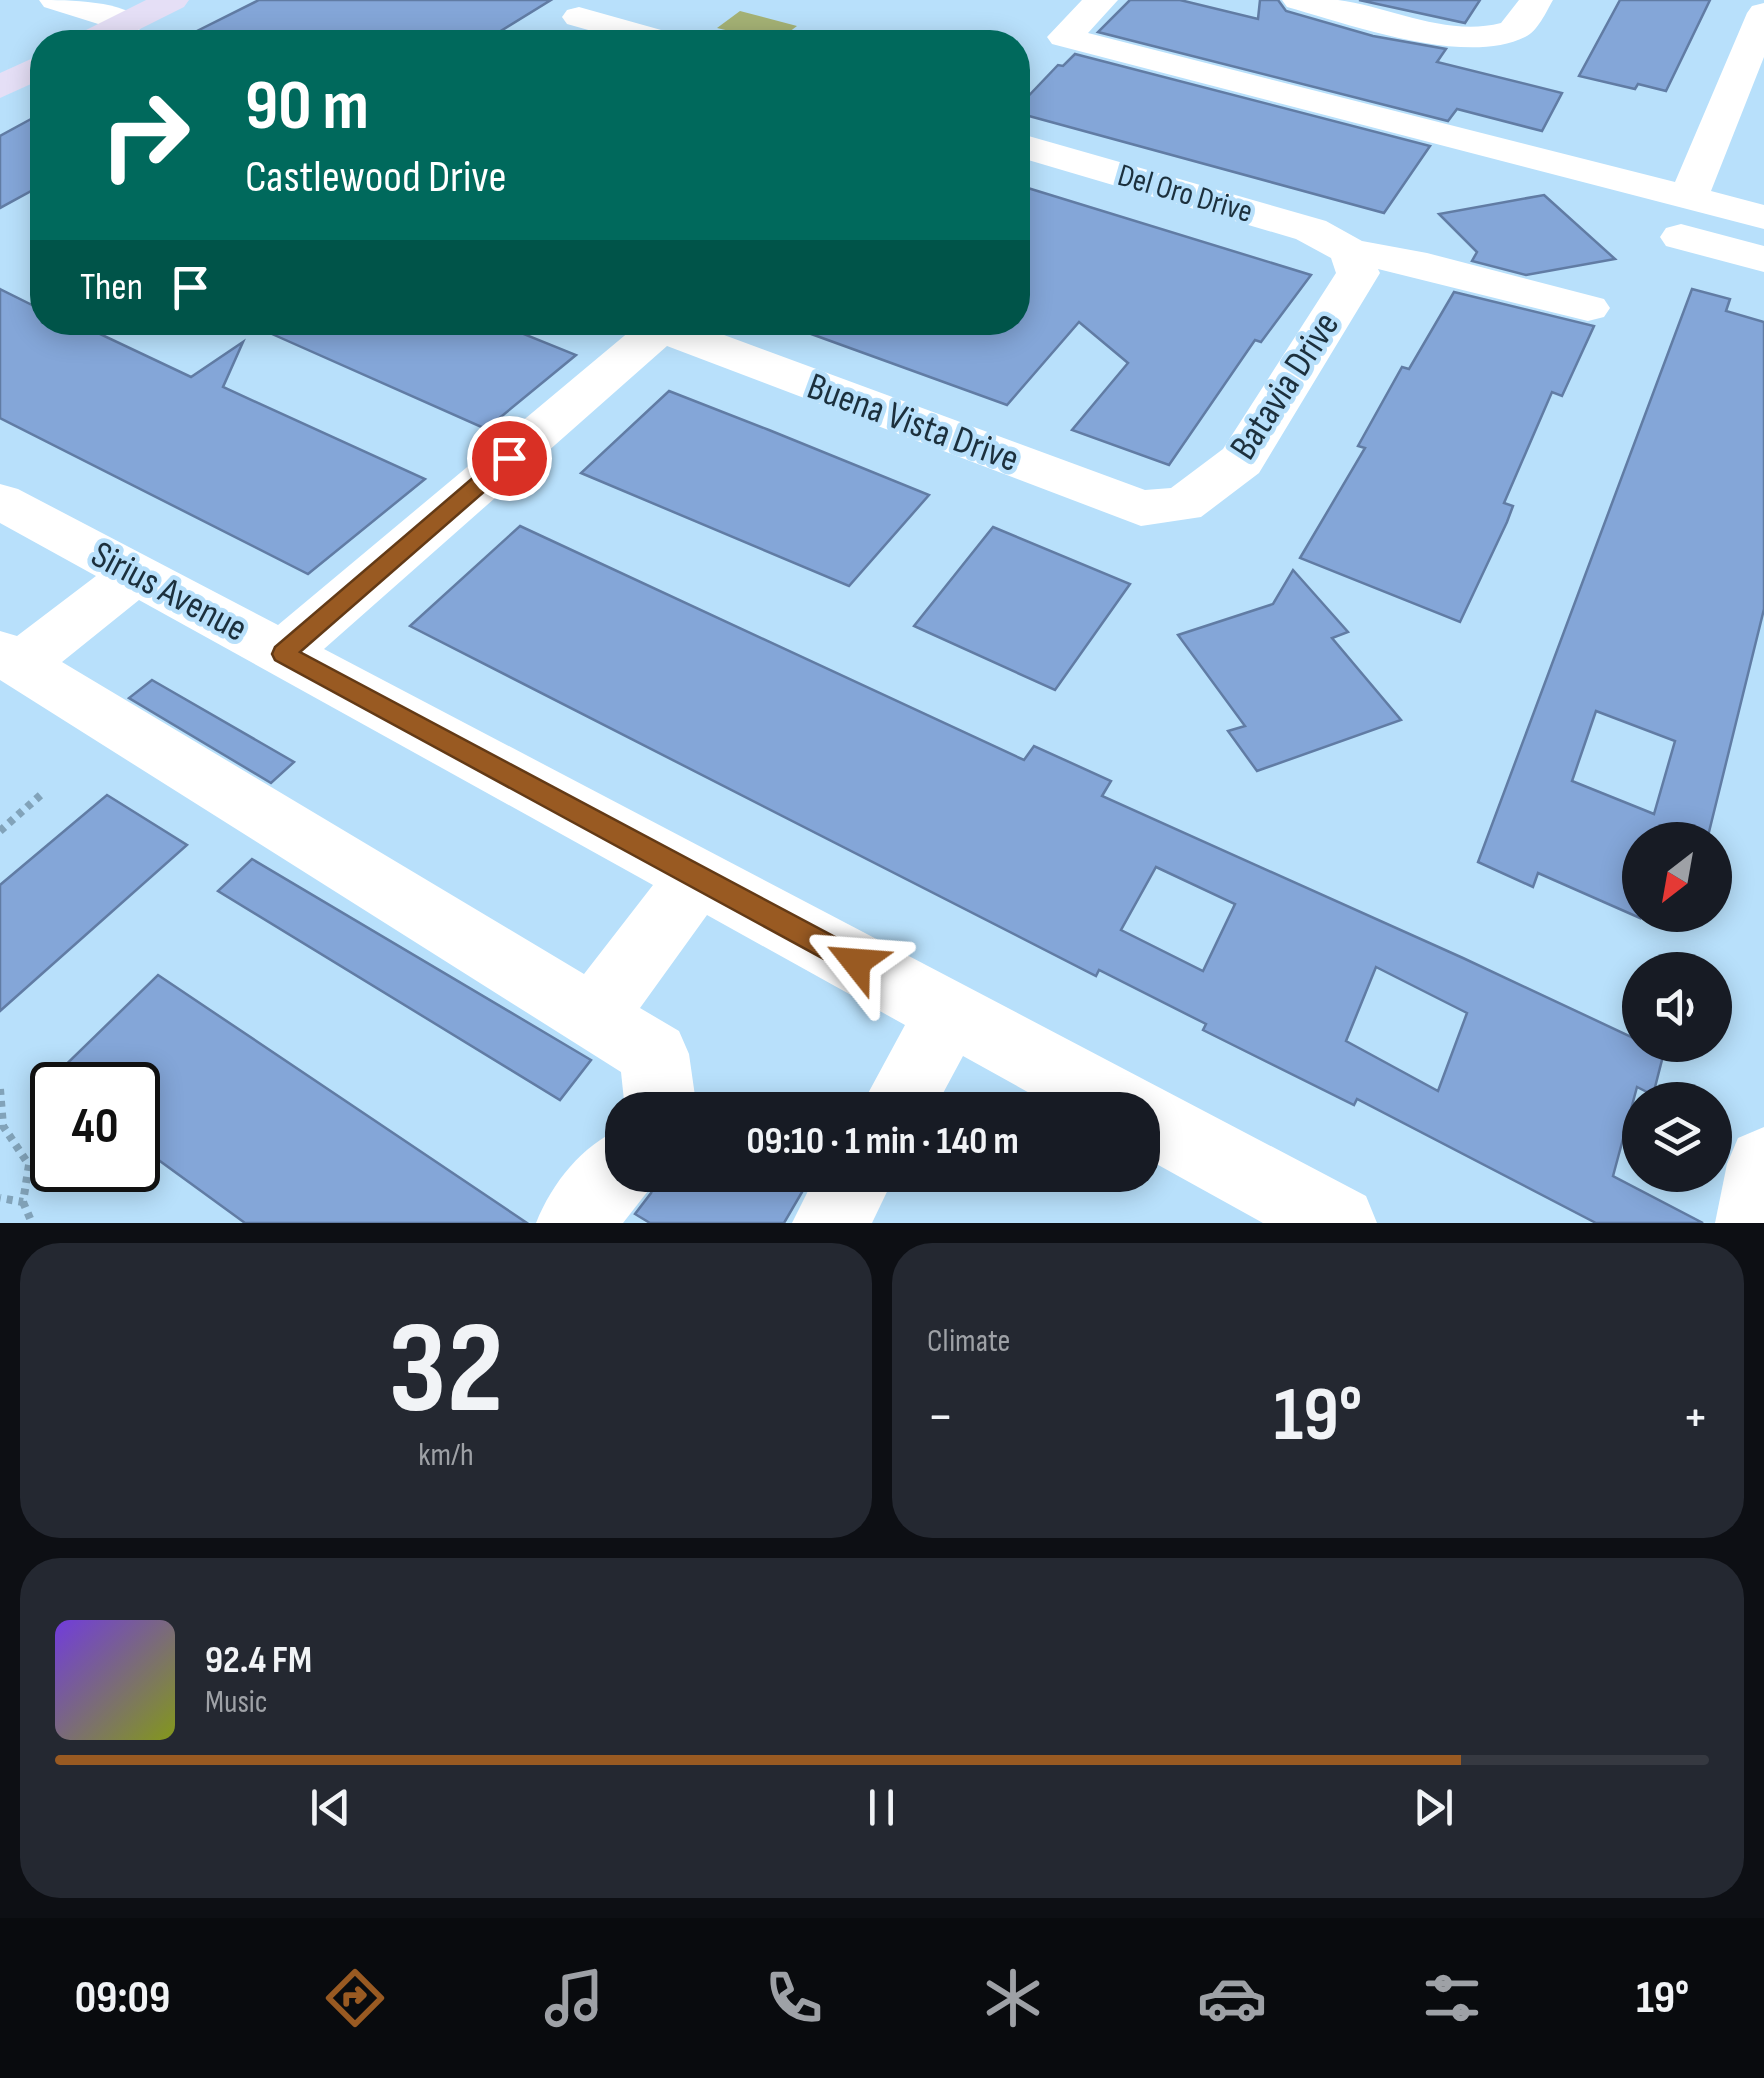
<!DOCTYPE html>
<html lang="en">
<head>
<meta charset="utf-8">
<style>
  :root { --surface:#171b24; --page:#242831; --text:#f1f3f6; --muted:#9ea1a6; --line:#363941; --accent:#995a22 }
  body { margin:0; font-family:"Sofia Sans Condensed",sans-serif; background:var(--page); color:var(--text); height:100vh; display:flex; flex-direction:column; font-size:38px; white-space:nowrap }
  * { box-sizing:border-box; margin:0 }
  p { font-size:32px; color:var(--muted) }
  .icon { flex:none; width:55px; height:55px; fill:none; stroke:currentColor; stroke-width:2; stroke-linecap:round; stroke-linejoin:round }
  .map { position:relative; height:1223px; overflow:hidden }
  .sheet { display:flex; flex-direction:column; gap:20px; padding:20px; background:#0d0f14; flex:1 }
  .sheet>* { flex:none }
  .hud { position:absolute; left:30px; top:30px; width:1000px; height:305px; border-radius:40px; box-shadow:0 5px 25px #0003; background:#00695c; color:#fff; overflow:hidden }
  .needle { width:65px; rotate:211deg }
  .buttons { position:absolute; left:1622px; top:822px; display:grid; gap:20px }
  .buttons a { display:grid; place-items:center; width:110px; height:110px; border-radius:50%; background:var(--surface); box-shadow:0 5px 25px #0003; font-size:50px }
  .speed { position:absolute; left:30px; top:1062px; display:flex; gap:20px; font-size:50px; font-weight:700; text-align:center }
  .speed>* { display:grid; place-content:center; width:130px; height:130px; border-radius:50%; background:var(--surface); box-shadow:0 5px 25px #0003; line-height:1 }
  .speed .limit { border:5px solid #111; border-radius:15px; background:#fff; color:#111 }
  .pin { position:absolute; display:grid; place-items:center; width:85px; height:85px; color:#fff; margin:-42px; border:5px solid #fff; border-radius:50%; box-shadow:0 2px 10px #0007 }
  .me { position:absolute; width:110px; margin:-55px; rotate:298deg; stroke-linejoin:round; filter:drop-shadow(0 0 8px #0008) }
  .turn { display:flex; align-items:center; gap:35px; height:210px; padding:0 50px; font-size:45px }
  .turn .icon { width:130px; height:130px; stroke-width:2.5 }
  .turn b { display:block; font-size:70px; line-height:85px }
  .then { display:flex; align-items:center; height:95px; padding:0 50px; background:#0003; gap:20px; font-size:38px }
  .big { font-size:75px; font-weight:700; line-height:1.1 }
  .sheet .card { flex:1; display:flex; flex-direction:column; justify-content:center; gap:15px; min-width:0; padding:0 35px; border-radius:40px; background:var(--page) }
  .sheet .dial { align-items:center; gap:0 }
  .dial b { font-size:130px; line-height:1 }
  .song { display:flex; align-items:center; gap:30px }
  .cover { width:120px; height:120px; border-radius:15px; background:linear-gradient(135deg,hsl(260 70% 55%),hsl(70 70% 35%)) }
  .played { height:10px; border-radius:5px; background:linear-gradient(90deg,var(--accent) 85%,var(--line) 85%) }
  .keys { display:flex; justify-content:space-around; direction:ltr }
  .heat { display:flex; justify-content:space-between; align-items:center; font-size:55px; direction:ltr }
  .sheet .tiles { flex:1; display:grid; gap:20px; grid-template-columns:1fr 1fr }
  .card:last-child { grid-column:span 2 }
  .trip { position:absolute; left:605px; top:1092px; width:555px; height:100px; border-radius:40px; background:var(--surface); box-shadow:0 5px 25px #0003; font-weight:700; line-height:100px; text-align:center }
  .menu { display:flex; height:160px; justify-content:space-around; align-items:center; background:#090b0e; color:var(--muted) }
  .menu .icon { width:70px; height:70px }
  .menu .active { color:var(--accent) }
  .menu b { font-size:45px; color:var(--text) }
  .map>svg:first-child { display:block }
</style>
</head>
<body>
<div class="map">
<svg width="1764" height="1223" viewBox="0 0 1764 1223">
  <rect width="100%" height="100%" fill="#b8e0fb"/>
  <polygon fill="#a5b275" points="740,11 797,26 776,42 717,28"/>
  <g fill="#84a6d8" stroke="#617ca4" stroke-width="2.5" fill-rule="evenodd">
    <polygon points="259,0 551,0 483,42 175,42"/>
    <polygon points="1130,0 1180,0 1258,19 1260,0 1278,0 1286,11 1373,36 1446,49 1437,62 1562,93 1542,131 1457,109 1448,121 1098,32"/>
    <polygon points="1359,0 1480,0 1465,23"/>
    <polygon points="1620,0 1710,0 1666,91 1638,84 1635,89 1579,76"/>
    <polygon points="1075,54 1430,146 1384,213 1018,113 1018,107 1058,65 1063,66"/>
    <polygon points="42,113 42,185 0,208 0,136"/>
    <polygon points="1018,185 1311,275 1261,342 1255,340 1169,465 1072,430 1128,363 1079,322 1007,405 792,327 792,322 1018,322"/>
    <polygon points="1544,195 1615,259 1526,275 1472,261 1477,252 1439,214"/>
    <polygon points="0,289 42,310 42,322 79,324 191,377 243,342 223,387 425,479 308,574 0,418"/>
    <path d="M1692,289L1730,299L1726,311L1764,322V609L1708,836L1713,840H1640V918L1538,873L1533,887L1478,862ZM1596,711L1675,741L1654,814L1572,781Z"/>
    <polygon points="1454,292 1594,326 1562,396 1552,392 1504,503 1513,506 1507,522 1460,622 1300,558 1365,448 1358,446 1402,367 1409,369"/>
    <polygon points="245,322 494,322 576,355 486,429"/>
    <polygon points="669,391 769,430 929,495 849,586 581,473"/>
    <path d="M520,526L1024,760L1034,746L1111,781L1102,796L1463,958L1640,1041V1045L1664,1052L1653,1095L1637,1087L1613,1176L1703,1223H1596L1357,1099L1354,1105L1203,1030L1206,1024L1099,970L1096,976L410,626ZM1156,867L1235,904L1203,971L1121,930ZM1376,967L1467,1013L1438,1091L1346,1041Z"/>
    <polygon points="993,527 1130,584 1055,690 914,626"/>
    <polygon points="1293,570 1348,632 1332,638 1401,720 1257,771 1228,731 1245,726 1178,635 1273,604"/>
    <polygon points="152,680 294,762 271,783 129,698"/>
    <polygon points="107,795 187,845 0,1011 0,885"/>
    <polygon points="252,859 591,1060 560,1100 218,891"/>
    <polygon points="158,975 527,1223 245,1223 138,1145 138,1085 45,1085"/>
    <polygon points="659,1175 812,1175 784,1223 650,1223 635,1214 651,1193"/>
  </g>
  <g fill="none" stroke-linecap="round" stroke-linejoin="round">
    <g stroke="#82a3b9" stroke-width="8" stroke-dasharray="6 6" stroke-linecap="butt">
      <polyline points="0,831 44,792"/>
      <polyline points="0,1089 3,1126 29,1165 23,1202 0,1198"/>
      <polyline points="23,1202 32,1223"/>
    </g>
    <g fill="#fff" fill-rule="evenodd">
      <path d="M39,0C67,0 127,0 144,23L139,30L127,33L44,7Z"/>
      <polygon points="1082,0 1118,0 1088,33 1675,182 1747,13 1752,6 1764,3 1764,57 1711,191 1764,205 1764,229 1052,44 1047,37"/>
      <path d="M1282,0C1300,0 1320,0 1338,0C1391,7 1446,37 1501,23L1519,0H1553C1546,12 1538,31 1525,37C1465,67 1349,24 1287,7Z"/>
      <polygon points="579,7 679,35 684,42 631,42 567,24 562,17 567,10"/>
      <path d="M1018,133L1326,221L1362,241L1427,253L1604,299L1610,308L1604,317L1588,321L1378,269L1380,273L1259,473L1201,517L1141,526L667,346L324,649L1366,1196L1377,1223H1263L1142,1156V1110H1060L963,1056L934,1110H859L905,1025L707,915L640,1008L679,1031L689,1054L697,1110H625L621,1072L0,680V631L17,636L96,576L0,523V484L18,489L278,625L630,331L624,322H689L1145,490L1171,488L1223,449L1336,273L1331,258L1296,239L1018,157ZM139,600L653,885L584,974L62,662Z"/>
      <polygon points="1681,224 1764,246 1764,272 1666,246 1660,237 1666,228"/>
      <polygon points="1764,1127 1764,1223 1715,1223 1727,1164 1738,1138"/>
      <path d="M622,1128V1175H655L648,1191L623,1223H536C552,1183 582,1145 622,1128Z"/>
      <polygon points="816,1175 895,1175 872,1223 792,1223"/>
    </g>
    <g fill="#e5dff6" fill-rule="evenodd">
      <polygon points="146,0 189,0 184,7 114,42 71,42 76,35"/>
      <polygon points="42,54 42,79 0,98 0,73"/>
    </g>
  </g>
  <polygon fill="#995a22" stroke="#633a16" stroke-width="2.5" points="509,451 517,453 520,458 517,463 300,652 865,953 869,962 865,971 856,974 846,971 275,660 272,654 275,647 502,453"/>
  <g text-anchor="middle" dominant-baseline="central" stroke-width="9" stroke-linejoin="round" paint-order="stroke">
    <g font-size="32" fill="#1c303d" stroke="#b8e0fb">
      <text transform="translate(1185 194) rotate(16)">Del Oro Drive</text>
    </g>
    <g font-size="38" fill="#1c303d" stroke="#b8e0fb">
      <text transform="translate(1285 386) rotate(-57)">Batavia Drive</text>
      <text transform="translate(913 423) rotate(20)">Buena Vista Drive</text>
      <text transform="translate(169 592) rotate(28)">Sirius Avenue</text>
    </g>
  </g>
</svg>
<div class="buttons">
<a><svg class="needle" viewBox="-14 -14 28 28"><path d="M0-13l5 13h-10z" fill="#e53935"/><path d="M0 13l5-13h-10z" fill="#9ea1a6"/></svg></a>
<a><svg class="icon" aria-label="sound" viewBox="0 0 24 24"><path d="M4 9h4l5-4v14l-5-4H4zM17 9q2 3 0 6"/></svg></a>
<a><svg class="icon" aria-label="layers" viewBox="0 0 24 24"><path d="M12 4l9 5-9 5-9-5zM3 14l9 5 9-5"/></svg></a>
</div>
<div class="speed"><div class="limit">40</div></div>
<div class="pin" style="left:509px;top:458px;background:#d93025"><svg class="icon" aria-label="arrive" viewBox="0 0 24 24"><path d="M6 21V4h12l-3 4 3 4H6"/></svg></div>
<svg class="me" style="left:856px;top:962px" viewBox="-20 -20 40 40"><path d="M0-17L14 15 0 8-14 15z" fill="#995a22" stroke="#fff" stroke-width="4"/></svg>
<div class="trip">09:10 · 1 min · 140 m</div>
<div class="hud">
<div class="turn"><svg class="icon" aria-label="right" viewBox="0 0 24 24"><path d="M7 20v-9h11M14 6l5 5-5 5"/></svg><div><b>90 m</b>Castlewood Drive</div></div>
<div class="then">Then<svg class="icon" aria-label="arrive" viewBox="0 0 24 24"><path d="M6 21V4h12l-3 4 3 4H6"/></svg></div>
</div>
</div>
<section class="sheet">
<div class="tiles">
<div class="card dial"><b>32</b><p>km/h</p></div>
<div class="card"><p>Climate</p>
<div class="heat"><a>−</a><b class="big">19°</b><a>+</a></div>
</div>
<div class="card">
<div class="song"><i class="cover"></i><div><b>92.4 FM</b><p>Music</p></div></div>
<div class="played"></div>
<div class="keys"><svg class="icon" aria-label="previous" viewBox="0 0 24 24"><path d="M18 5L8 12l10 7zM5 5v14"/></svg><svg class="icon" aria-label="pause" viewBox="0 0 24 24"><path d="M8 5v14M16 5v14"/></svg><svg class="icon" aria-label="next" viewBox="0 0 24 24"><path d="M6 5l10 7-10 7zM19 5v14"/></svg></div>
</div>
</div>
</section>
<nav class="menu">
<b>09:09</b>
<svg class="icon active" aria-label="directions" viewBox="0 0 24 24"><path d="M12 3l9 9-9 9-9-9zM9 14v-3h6M13 9l2 2-2 2"/></svg>
<svg class="icon" aria-label="music" viewBox="0 0 24 24"><path d="M9 18V5l10-2v13"/><circle cx="6" cy="18" r="3"/><circle cx="16" cy="16" r="3"/></svg>
<svg class="icon" aria-label="phone" viewBox="0 0 24 24"><path d="M5 4h4l2 5-3 2q2 4 5 5l2-3 5 2v4C11 20 4 13 5 4z"/></svg>
<svg class="icon" aria-label="climate" viewBox="0 0 24 24"><path d="M12 3v18M4 7l16 10M4 17L20 7"/></svg>
<svg class="icon" aria-label="car" viewBox="0 0 24 24"><path d="M5 17H2v-5l4-1 3-4h7l3 4 3 1v5h-3M9 17h6M6 11h13"/><circle cx="7" cy="17" r="2"/><circle cx="17" cy="17" r="2"/></svg>
<svg class="icon" aria-label="filters" viewBox="0 0 24 24"><path d="M4 7h16M4 17h16"/><circle cx="9" cy="7" r="2"/><circle cx="15" cy="17" r="2"/></svg>
<b>19°</b>
</nav>
</body>
</html>
